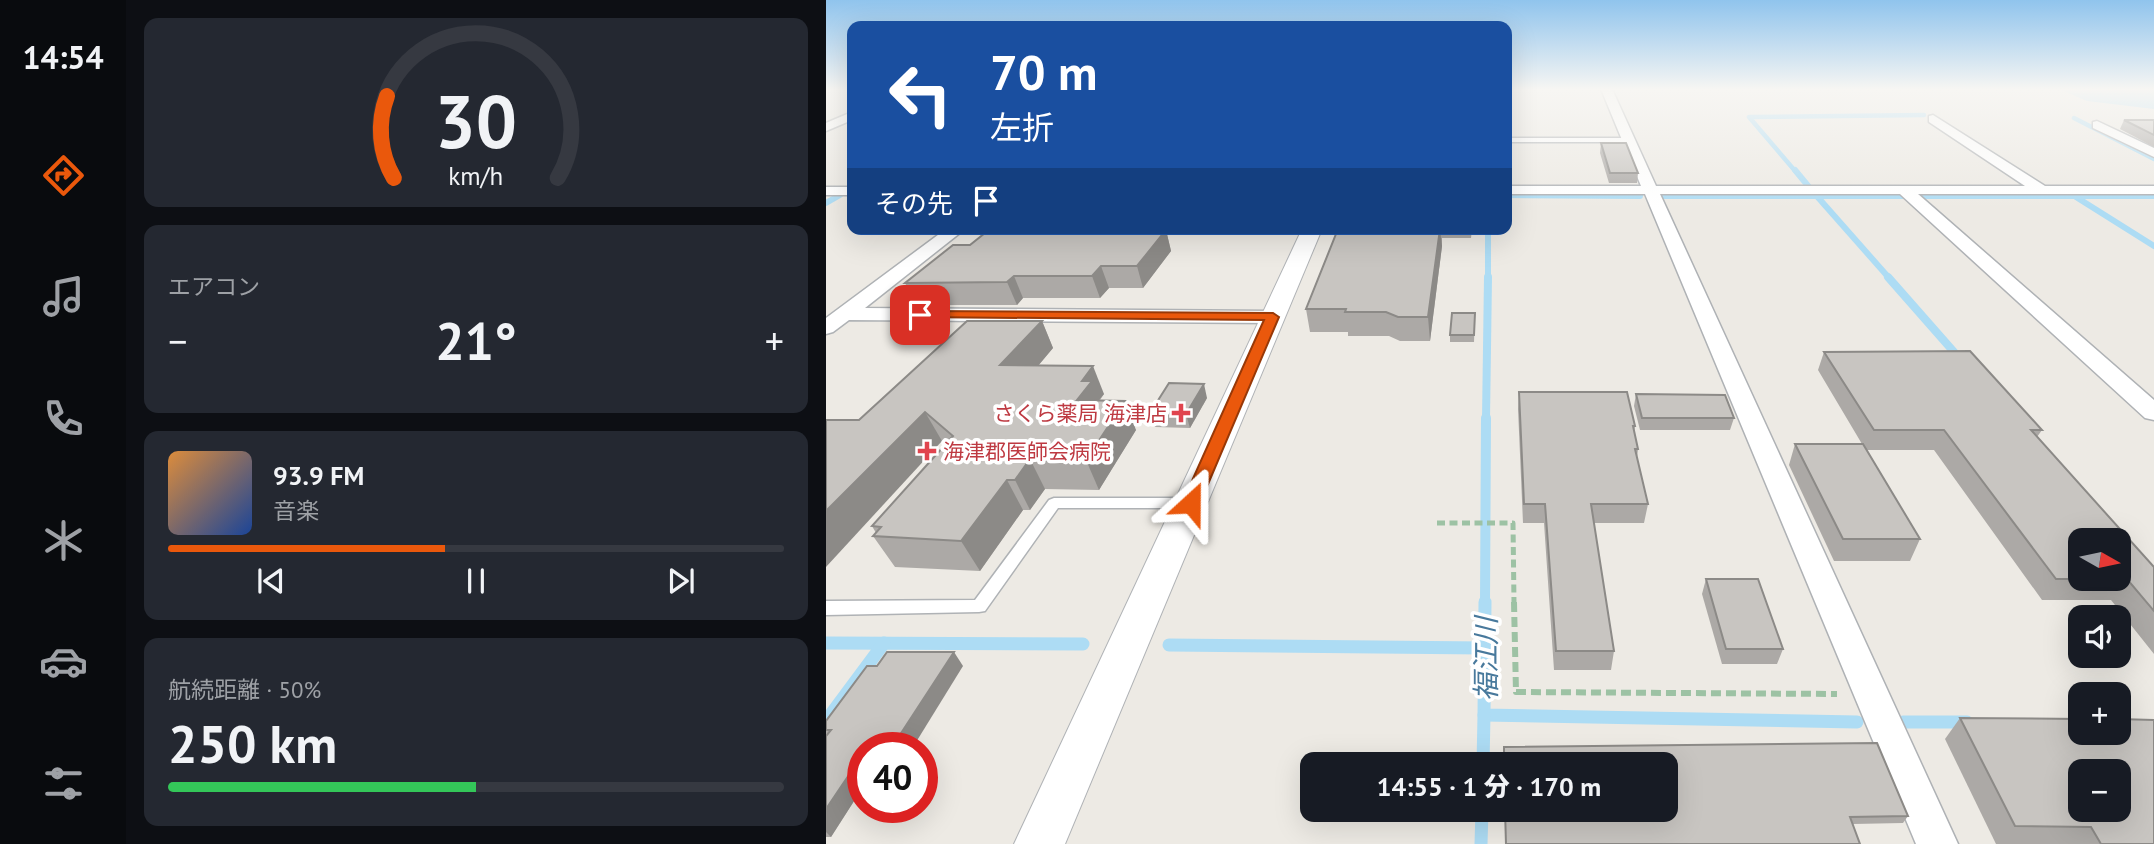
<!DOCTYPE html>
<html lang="ja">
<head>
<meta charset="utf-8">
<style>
  :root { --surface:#171b24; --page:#242831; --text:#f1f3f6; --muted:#9ea1a6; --line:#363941; --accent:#ea580c }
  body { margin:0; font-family:"PT Sans","Noto Sans JP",sans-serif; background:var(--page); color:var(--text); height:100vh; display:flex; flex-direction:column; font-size:26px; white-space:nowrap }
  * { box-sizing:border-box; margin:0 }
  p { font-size:23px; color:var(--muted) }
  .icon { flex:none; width:38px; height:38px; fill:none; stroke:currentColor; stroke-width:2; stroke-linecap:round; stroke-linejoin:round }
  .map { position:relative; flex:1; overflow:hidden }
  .panel { display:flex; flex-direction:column; gap:18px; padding:18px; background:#0d0f14; width:700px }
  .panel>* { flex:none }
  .hud { position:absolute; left:21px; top:21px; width:665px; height:214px; border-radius:14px; box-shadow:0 7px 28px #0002; background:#1a4fa0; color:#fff; overflow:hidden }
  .needle { width:46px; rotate:99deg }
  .buttons { position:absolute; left:1242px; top:528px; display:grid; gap:14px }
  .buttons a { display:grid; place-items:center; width:63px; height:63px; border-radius:14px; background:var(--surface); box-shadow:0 7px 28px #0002; font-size:35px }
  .speed { position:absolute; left:21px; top:732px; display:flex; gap:14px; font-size:35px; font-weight:700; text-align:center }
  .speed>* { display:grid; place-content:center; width:91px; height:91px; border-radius:50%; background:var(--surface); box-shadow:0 7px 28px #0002; line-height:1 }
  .speed .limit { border:10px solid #d22; background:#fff; color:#111 }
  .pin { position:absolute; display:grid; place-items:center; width:60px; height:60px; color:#fff; margin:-30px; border-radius:14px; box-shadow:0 4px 10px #0006 }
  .me { position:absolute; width:77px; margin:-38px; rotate:24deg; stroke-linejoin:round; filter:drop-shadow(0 0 5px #0008) }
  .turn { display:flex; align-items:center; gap:24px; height:147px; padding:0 28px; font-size:32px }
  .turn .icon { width:91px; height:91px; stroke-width:2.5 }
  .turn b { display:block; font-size:49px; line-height:60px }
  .then { display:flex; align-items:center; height:66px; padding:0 28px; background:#0003; gap:14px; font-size:26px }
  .big { font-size:52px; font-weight:800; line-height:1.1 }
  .panel .card { flex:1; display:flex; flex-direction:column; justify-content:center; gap:10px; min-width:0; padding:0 24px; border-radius:14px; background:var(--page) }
  .panel .dial { align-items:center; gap:0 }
  .dial svg { height:182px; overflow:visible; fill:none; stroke:var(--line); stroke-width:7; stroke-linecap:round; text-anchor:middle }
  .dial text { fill:var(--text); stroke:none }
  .song { display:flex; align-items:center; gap:21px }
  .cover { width:84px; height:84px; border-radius:10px; background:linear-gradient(135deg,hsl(30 70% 55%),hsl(220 70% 35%)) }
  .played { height:7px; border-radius:4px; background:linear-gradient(90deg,var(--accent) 45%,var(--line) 45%) }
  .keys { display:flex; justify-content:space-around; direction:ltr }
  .heat { display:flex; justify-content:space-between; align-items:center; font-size:38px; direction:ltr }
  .charge { height:10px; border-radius:5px; background:linear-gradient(90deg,#34c759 50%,var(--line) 0) }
  .trip { position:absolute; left:474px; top:752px; width:378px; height:70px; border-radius:14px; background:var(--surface); box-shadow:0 7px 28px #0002; font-weight:800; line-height:70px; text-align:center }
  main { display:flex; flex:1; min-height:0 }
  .tabs { display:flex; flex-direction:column; width:126px; justify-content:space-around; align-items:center; background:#090b0e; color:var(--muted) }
  .tabs .icon { width:49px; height:49px }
  .tabs .selected { color:var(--accent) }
  .tabs b { font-size:32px; color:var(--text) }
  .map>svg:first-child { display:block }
</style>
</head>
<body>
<main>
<nav class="tabs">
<b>14:54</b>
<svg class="icon selected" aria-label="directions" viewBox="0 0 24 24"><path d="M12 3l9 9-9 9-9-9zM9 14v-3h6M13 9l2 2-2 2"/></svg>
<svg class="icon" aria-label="music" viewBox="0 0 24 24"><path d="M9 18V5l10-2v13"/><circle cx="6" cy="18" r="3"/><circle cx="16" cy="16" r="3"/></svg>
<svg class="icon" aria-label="phone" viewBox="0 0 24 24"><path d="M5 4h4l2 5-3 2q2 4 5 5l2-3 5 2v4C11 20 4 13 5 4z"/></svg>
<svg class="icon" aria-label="climate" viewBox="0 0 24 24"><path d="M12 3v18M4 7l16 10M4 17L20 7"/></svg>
<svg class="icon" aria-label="car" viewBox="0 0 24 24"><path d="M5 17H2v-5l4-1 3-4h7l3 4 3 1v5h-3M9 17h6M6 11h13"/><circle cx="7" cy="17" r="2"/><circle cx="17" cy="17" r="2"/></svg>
<svg class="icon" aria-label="filters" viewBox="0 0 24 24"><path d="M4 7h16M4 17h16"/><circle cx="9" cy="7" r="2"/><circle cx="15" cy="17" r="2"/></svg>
</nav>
<section class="panel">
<div class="card dial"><svg viewBox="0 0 100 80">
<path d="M14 69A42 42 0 1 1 86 69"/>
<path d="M14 69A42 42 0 0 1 11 33" stroke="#ea580c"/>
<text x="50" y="56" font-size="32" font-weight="700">30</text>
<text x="50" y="72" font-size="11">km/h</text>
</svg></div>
<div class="card"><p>エアコン</p>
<div class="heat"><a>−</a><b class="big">21°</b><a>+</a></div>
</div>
<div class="card">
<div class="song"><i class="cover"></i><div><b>93.9 FM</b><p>音楽</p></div></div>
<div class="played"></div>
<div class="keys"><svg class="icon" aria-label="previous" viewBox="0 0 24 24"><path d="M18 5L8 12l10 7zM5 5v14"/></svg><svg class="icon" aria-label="pause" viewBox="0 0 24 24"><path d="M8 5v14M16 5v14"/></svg><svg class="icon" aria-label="next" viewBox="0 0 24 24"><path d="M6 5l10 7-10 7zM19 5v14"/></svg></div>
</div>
<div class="card"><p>航続距離 · 50%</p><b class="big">250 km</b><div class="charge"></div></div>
</section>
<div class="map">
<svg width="1328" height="844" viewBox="0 0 1328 844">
  <rect width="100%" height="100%" fill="#edeae4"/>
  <polygon fill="#addcf4" points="1233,89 1328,89 1328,109 1261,101"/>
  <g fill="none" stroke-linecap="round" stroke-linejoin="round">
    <g stroke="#addcf4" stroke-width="4.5">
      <polyline points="1248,118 1328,159"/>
      <polyline points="970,172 923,117 1098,115"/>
    </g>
    <g stroke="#addcf4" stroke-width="6">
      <polyline points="969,170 983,187"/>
      <polyline points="989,194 1064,279"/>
      <polyline points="681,195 814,196"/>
      <polyline points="836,196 1077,196"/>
      <polyline points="1094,196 1328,196"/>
      <polyline points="1250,197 1328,246"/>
      <polyline points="0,203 14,195"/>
      <polyline points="662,279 662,229"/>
    </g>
    <g stroke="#addcf4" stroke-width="8">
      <polyline points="1062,277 1135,360"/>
      <polyline points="660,419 662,277"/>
    </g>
    <polyline stroke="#addcf4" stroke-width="10" points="659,603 660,418"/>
    <g stroke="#addcf4" stroke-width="13">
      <polyline points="659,602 658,715 1031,722"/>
      <polyline points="0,643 257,644"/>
      <polyline points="343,645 658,648"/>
      <polyline points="0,721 58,643"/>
      <polyline points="1077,722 1141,722"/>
      <polyline points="657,765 658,715"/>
      <polyline points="655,844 656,810"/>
    </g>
    <g stroke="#afb2b5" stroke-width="3">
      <g id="service">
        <polygon points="681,138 803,138 806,140 803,142 681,142"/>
        <polygon points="228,498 363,498 368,500 370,503 368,506 363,508 232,508 159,611 153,612 0,615 0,601 149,600 223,500"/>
      </g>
    </g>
    <g stroke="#afb2b5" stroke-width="3">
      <g id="minor">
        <polygon points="775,89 786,89 830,186 1199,186 1103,122 1103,116 1107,115 1219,186 1328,186 1328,194 1092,194 1328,400 1328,420 1319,418 1074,194 834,194 1132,844 1090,844 819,194 681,194 681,186 815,186"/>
        <polygon points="26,112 26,120 0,131 0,123"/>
        <polygon points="1271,121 1328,148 1328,157 1267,128 1267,122"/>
        <rect x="0" y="187" width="26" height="8"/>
        <polygon points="120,229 139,229 39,308 447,311 454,313 457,317 454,321 447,323 23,320 7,332 0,334 0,318"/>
      </g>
    </g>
    <g stroke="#afb2b5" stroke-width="2">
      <polygon id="tertiary" points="476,229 496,229 239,844 188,844"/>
    </g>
    <polyline stroke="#9dc2a4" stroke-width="5" stroke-dasharray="8 4.5" stroke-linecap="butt" points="611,523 687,523 688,603"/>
    <polyline stroke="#9dc2a4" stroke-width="6" stroke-dasharray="10 5" stroke-linecap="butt" points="688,602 690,692 1011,694"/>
    <use href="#service" fill="#fff" fill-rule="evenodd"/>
    <use href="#minor" fill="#fff" fill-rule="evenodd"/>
    <use href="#tertiary" fill="#fff" fill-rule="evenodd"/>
  </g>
  <g fill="#aca9a6">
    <polygon points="1298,120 1328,120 1328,147 1294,129"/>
    <polygon points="775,143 812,173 811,183 783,183 774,153"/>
    <polygon points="164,229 340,230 345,251 317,288 283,288 274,298 197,298 191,305 90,305 79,283 144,245"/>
    <polygon points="512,229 646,229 645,238 616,238 616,246 604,341 574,341 563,336 522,336 522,332 484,332 480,309"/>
    <polygon points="649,313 648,342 624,342 624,335"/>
    <polygon points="216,321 227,348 212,366 278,394 274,400 310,430 273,490 219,489 204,510 197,510 154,571 69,567 47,536 50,533 46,526 120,445 116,441 33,420"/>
    <polygon points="998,352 1216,430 1211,437 1328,567 1328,654 1285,600 1216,600 1108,450 1041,450 1094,539 1084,561 1008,561 963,465 969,444 1036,444 992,370"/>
    <polygon points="693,392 809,426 808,432 812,449 811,458 822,504 818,523 768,523 788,651 785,670 728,670 718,523 697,523 692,409"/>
    <polygon points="810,394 908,418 904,430 814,430 808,406"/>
    <polygon points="381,398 364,428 329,427 324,413"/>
    <polygon points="880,579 957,649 951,664 896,664 876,594"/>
    <polygon points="137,666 37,747 37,787 5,837 0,837 0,721"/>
    <polygon points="1134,718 1328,844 1170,844 1119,739"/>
    <polygon points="679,810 1082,816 1077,823 1027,824"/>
  </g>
  <g fill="#8c8a87">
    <polygon points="614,229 616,246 604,341 602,317"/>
    <polygon points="340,230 345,251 317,288 311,266"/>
    <polygon points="275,266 283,288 274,298 266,276"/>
    <polygon points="188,276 197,298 191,305 181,282"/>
    <polygon points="216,321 227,348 188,394 174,365"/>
    <polygon points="267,366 278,394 273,400 251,400 256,381"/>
    <polygon points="378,384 381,398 364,428 360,414"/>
    <polygon points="299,401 310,430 273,490 260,460"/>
    <polygon points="99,412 116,441 0,567 0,511"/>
    <polygon points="204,459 219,489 204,510 189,480"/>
    <polygon points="181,480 197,510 154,571 135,541"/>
    <polygon points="128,652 137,666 87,747 66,747"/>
    <polygon points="33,760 37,764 37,787 5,837 0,832 0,809"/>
  </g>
  <g fill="#c8c5c1" stroke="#8c8a87" stroke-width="2" fill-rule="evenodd">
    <polygon points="1298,120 1328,120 1328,135"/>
    <polygon points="775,143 800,143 812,173 784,173"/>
    <polygon points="164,229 224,229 223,230 340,230 311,266 275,266 266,276 188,276 181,282 79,283 127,245 144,245"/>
    <polygon points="512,229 614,229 602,317 572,317 560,312 519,312 520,309 480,309"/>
    <polygon points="626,313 649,313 648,335 624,335"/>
    <polygon points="141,321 216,321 174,365 267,366 256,381 266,381 251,400 299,401 260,460 204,459 189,480 181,480 135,541 47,536 55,527 46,526 127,436 99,412 0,511 0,420 33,420"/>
    <path d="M1144,351L1216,430H1205L1328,567V611L1301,579H1230L1118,430H1048L998,352ZM1255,541H1293V579H1255Z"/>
    <polygon points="343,383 378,384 360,414 324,413"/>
    <polygon points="693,392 801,392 809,426 807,426 812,449 809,449 822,504 765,504 788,651 730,651 719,504 698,504"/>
    <polygon points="810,394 899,395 908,418 816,418"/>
    <polygon points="969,444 1037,444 1094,539 1017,539"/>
    <polygon points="880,579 932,579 957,649 900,649"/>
    <polygon points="61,652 128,652 66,747 37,747 37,760 33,760 0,809 0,736 5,730 0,730 0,721 41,666 51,666"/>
    <path d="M1134,718L1255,719V733H1293V719L1328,720V844H1275L1265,827L1189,826ZM1255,772H1293V810H1255Z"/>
    <polygon points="1051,743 1082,816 1024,817 1034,844 680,844 679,810 840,810 840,765 678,765 678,747"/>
  </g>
  <linearGradient id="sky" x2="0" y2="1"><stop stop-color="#90c4ed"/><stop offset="0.43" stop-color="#f7f6f3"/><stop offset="1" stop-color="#f7f6f3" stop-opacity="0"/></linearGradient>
  <rect width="1328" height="208" fill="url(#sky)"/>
  <polygon fill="#ea580c" stroke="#983908" stroke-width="2" points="94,311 447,313 453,317 374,503 372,507 359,507 356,503 438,320 90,317 88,315"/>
  <g fill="#e0444e" stroke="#fff" stroke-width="2.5">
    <path d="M351.5 402.5h7v7h7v7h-7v7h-7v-7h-7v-7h7z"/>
    <path d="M97.5 440.5h7v7h7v7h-7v7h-7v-7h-7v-7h7z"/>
  </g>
  <g text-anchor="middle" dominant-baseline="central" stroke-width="7" stroke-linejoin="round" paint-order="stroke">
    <g font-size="21" fill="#be3a42" stroke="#fff" text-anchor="end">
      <text x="341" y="413">さくら薬局 海津店</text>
      <text x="117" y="451" text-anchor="start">海津郡医師会病院</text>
    </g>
    <g font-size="28" font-style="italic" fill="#48799c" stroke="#fff">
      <text transform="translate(659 659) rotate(-90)">福江川</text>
    </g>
  </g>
</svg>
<div class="buttons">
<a><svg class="needle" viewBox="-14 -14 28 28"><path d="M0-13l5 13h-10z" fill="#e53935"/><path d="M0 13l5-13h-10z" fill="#9ea1a6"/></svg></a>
<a><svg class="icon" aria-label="sound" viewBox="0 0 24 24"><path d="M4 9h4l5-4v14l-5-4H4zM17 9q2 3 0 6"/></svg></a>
<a>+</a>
<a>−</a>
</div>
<div class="speed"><div class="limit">40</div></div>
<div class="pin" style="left:94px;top:315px;background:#d93025"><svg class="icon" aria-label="arrive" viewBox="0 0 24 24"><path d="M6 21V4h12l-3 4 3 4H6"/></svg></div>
<svg class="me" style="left:365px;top:503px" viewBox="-20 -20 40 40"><path d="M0-17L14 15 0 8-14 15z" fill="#ea580c" stroke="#fff" stroke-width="4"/></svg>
<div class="trip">14:55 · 1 分 · 170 m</div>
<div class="hud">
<div class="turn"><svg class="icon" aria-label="left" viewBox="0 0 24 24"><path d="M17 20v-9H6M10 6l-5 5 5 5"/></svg><div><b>70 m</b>左折</div></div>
<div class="then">その先<svg class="icon" aria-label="arrive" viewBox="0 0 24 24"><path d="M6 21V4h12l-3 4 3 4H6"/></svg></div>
</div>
</div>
</main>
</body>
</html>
